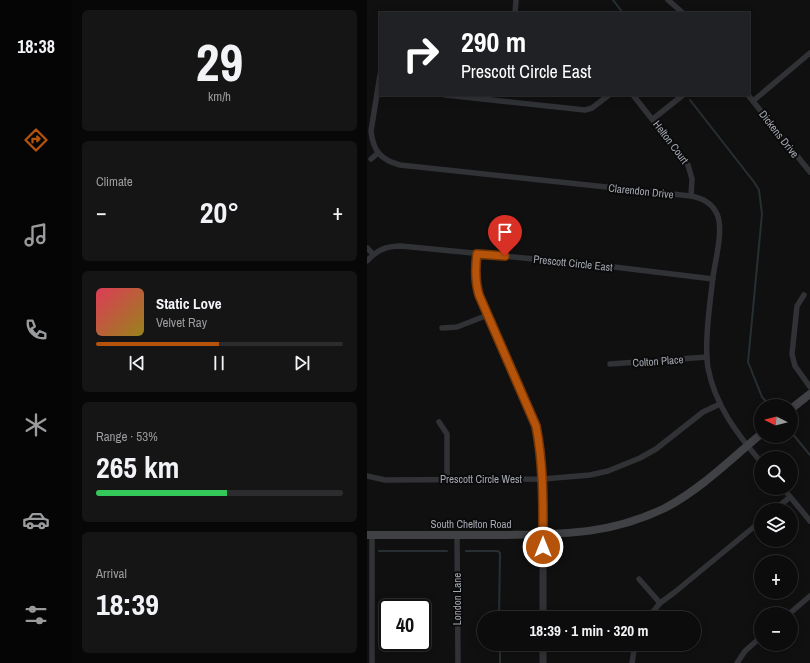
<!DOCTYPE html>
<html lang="en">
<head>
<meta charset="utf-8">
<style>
  :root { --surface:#0c0c0d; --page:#151516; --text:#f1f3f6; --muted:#9a9b9d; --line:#2c2c2e; --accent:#b45309 }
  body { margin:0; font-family:"Archivo Narrow",sans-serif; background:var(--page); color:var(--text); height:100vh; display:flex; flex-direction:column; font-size:15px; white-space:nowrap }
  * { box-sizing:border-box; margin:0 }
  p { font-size:13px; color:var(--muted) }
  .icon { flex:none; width:22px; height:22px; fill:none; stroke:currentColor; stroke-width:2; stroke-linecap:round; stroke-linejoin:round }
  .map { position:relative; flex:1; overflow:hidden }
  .panel { display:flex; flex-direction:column; gap:10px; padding:10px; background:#070707; width:295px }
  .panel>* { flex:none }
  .guide { position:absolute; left:12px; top:12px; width:371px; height:84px; border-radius:0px; box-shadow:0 2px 10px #0003,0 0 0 1px var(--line); background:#202124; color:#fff; overflow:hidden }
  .needle { width:26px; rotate:276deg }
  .controls { position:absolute; left:387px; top:399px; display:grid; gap:8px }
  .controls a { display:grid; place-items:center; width:44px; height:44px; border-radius:50%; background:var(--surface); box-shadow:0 2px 10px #0003,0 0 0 1px var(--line); font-size:20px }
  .speed { position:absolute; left:12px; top:599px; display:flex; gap:8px; font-size:20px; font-weight:700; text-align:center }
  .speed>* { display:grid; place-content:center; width:52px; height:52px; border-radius:50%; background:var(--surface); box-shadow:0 2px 10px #0003,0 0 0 1px var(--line); line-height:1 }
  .speed .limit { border:2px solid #111; border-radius:6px; background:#fff; color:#111 }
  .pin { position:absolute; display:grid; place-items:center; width:34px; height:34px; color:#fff; margin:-41px -17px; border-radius:50% 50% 50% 0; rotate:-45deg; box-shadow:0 0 4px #0007 }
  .pin .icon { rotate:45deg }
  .me { position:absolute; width:44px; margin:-22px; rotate:0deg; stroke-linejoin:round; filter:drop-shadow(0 0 3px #0008) }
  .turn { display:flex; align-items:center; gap:14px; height:84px; padding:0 16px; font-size:18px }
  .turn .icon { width:52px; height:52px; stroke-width:2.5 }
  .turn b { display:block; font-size:28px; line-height:34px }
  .big { font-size:30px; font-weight:700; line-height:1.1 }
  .panel .widget { flex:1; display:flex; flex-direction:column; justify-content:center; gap:6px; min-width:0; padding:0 14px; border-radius:6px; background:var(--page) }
  .panel .dial { align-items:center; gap:0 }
  .dial b { font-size:52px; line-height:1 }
  .song { display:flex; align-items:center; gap:12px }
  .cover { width:48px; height:48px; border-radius:6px; background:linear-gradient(135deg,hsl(350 70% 55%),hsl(50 70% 35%)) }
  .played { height:4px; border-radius:2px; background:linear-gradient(90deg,var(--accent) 50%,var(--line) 50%) }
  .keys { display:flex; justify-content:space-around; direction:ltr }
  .heat { display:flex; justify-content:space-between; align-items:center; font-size:22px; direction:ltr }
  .charge { height:6px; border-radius:3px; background:linear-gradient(90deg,#34c759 53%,var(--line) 0) }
  .trip { position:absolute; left:110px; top:611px; width:224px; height:40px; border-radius:20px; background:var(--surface); box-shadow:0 2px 10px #0003,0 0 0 1px var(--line); font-weight:700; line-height:40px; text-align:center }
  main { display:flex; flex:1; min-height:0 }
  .dock { display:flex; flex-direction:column; width:72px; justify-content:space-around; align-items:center; background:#050505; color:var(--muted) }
  .dock .icon { width:28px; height:28px }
  .dock .active { color:var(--accent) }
  .dock b { font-size:18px; color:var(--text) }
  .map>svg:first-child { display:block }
</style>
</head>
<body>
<main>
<nav class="dock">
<b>18:38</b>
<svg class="icon active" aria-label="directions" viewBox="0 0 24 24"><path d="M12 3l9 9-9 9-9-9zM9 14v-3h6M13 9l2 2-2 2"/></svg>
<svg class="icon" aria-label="music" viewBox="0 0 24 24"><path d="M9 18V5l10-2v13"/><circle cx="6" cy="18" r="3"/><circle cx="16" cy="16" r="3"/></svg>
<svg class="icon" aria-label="phone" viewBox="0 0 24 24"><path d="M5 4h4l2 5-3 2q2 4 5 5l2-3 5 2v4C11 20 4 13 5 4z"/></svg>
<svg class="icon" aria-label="climate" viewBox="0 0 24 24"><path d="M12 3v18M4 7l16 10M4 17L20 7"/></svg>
<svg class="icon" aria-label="car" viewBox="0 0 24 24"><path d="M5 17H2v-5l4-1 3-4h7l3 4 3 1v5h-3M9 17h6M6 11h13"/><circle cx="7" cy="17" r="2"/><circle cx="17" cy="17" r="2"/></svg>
<svg class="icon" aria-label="filters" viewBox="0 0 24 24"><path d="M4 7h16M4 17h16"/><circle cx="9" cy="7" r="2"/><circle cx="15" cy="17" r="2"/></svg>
</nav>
<section class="panel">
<div class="widget dial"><b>29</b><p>km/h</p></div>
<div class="widget"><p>Climate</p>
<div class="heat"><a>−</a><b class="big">20°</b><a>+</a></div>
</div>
<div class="widget">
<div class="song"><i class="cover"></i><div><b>Static Love</b><p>Velvet Ray</p></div></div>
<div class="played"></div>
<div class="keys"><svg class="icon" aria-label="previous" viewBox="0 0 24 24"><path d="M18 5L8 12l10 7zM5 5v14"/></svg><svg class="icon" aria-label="pause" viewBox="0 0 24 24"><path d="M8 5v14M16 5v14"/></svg><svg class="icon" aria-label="next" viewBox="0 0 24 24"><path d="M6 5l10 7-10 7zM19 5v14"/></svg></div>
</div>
<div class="widget"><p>Range · 53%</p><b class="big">265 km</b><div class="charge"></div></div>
<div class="widget"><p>Arrival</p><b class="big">18:39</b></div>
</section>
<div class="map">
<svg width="443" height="663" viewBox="0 0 443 663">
  <rect width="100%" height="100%" fill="#101011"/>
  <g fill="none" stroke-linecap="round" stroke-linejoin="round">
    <g stroke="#282f33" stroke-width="2">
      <polyline points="246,0 256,13"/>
      <polyline points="323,100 387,182 392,190 395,214 381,362 395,397 403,406"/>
      <polyline points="424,432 443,455"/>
      <polyline points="12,551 80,551"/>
      <polyline points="99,551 131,551 133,553 132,618"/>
      <polyline points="133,644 133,663"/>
    </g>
    <g stroke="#313236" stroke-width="5.5">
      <polyline points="301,0 316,13"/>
      <polyline points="148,13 149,0"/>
      <path d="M13,75L4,131C6,151 14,160 33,165L324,196C335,198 345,203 350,214C357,230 348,261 346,277C343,303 337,343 341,368C348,405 370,434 394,462"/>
      <polyline points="78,95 218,110 225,108 242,95"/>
      <polyline points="266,95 321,165 325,179 324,196"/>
      <polyline points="381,95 443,172"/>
      <polyline points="386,101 443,53"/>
      <polyline points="286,119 316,95"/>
      <polyline points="4,159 11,153"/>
      <polyline points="0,248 6,254"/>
      <path d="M110,253L108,275L113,295L169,427C176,463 176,498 176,535"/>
      <path d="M0,261C10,250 19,246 34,246L239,266L346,279"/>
      <polyline points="437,295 430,306 425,354 428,366 443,387"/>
      <polyline points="75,328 90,327 121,315"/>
      <polyline points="243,364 340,357"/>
      <polyline points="72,422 80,434 80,480"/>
      <polyline points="0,476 18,480 176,479 223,475 241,471 273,458 289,449 336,412 353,404"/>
      <polyline points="416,488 443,521"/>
      <polyline points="407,510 423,497"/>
      <polyline points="5,535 5,663"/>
      <polyline points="90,535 91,663"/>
      <polyline points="272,579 293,603"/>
      <polyline points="422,614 443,596"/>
      <polyline points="281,618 293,603 308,592 394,521"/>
      <polyline points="265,663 268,644"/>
      <polyline points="370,663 378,651 394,637"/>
    </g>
    <g stroke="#313236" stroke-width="7">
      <polyline points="176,535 176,618"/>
      <polyline points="176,644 176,663"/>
    </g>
    <g stroke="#404145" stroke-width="8">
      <polyline points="424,409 443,394"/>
      <path d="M0,535C45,535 91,535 136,535C195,534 243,535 298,508C334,489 363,460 394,434"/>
    </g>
  </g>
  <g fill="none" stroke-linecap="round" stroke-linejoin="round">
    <g stroke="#753606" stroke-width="10">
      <path id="route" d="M138,256L110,254C108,268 108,281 112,295L169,426C177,467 176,506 176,547"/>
    </g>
    <use href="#route" stroke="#b45309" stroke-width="7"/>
  </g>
  <g text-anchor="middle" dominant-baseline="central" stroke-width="4" stroke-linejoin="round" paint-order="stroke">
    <g font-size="11" fill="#a3a7b0" stroke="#0b0b0c">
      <text transform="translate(412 134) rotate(52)">Dickens Drive</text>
      <text transform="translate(304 142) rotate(53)">Helton Court</text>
      <text transform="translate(274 191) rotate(6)">Clarendon Drive</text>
      <text transform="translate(206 263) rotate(6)">Prescott Circle East</text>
      <text transform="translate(291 361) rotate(-4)">Colton Place</text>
      <text x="114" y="479">Prescott Circle West</text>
      <text x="104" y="524">South Chelton Road</text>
      <text transform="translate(90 599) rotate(-90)">London Lane</text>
    </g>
  </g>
</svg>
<div class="controls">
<a><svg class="needle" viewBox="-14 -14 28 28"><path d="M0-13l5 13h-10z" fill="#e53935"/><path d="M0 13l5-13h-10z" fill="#9a9b9d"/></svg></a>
<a><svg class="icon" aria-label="search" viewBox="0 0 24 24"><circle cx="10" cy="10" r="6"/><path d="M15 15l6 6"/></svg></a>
<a><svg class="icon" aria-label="layers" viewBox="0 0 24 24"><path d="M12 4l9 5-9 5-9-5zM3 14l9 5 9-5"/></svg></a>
<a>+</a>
<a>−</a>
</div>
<div class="speed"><div class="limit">40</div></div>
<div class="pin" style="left:138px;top:256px;background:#d93025"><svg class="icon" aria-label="arrive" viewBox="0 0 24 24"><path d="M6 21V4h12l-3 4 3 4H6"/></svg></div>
<svg class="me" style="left:176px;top:547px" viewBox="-20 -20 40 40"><circle r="17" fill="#b45309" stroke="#fff" stroke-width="3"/><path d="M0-11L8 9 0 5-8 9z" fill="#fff"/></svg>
<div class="trip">18:39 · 1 min · 320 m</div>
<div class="guide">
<div class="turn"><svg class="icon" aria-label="right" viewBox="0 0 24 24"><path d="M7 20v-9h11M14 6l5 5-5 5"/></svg><div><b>290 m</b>Prescott Circle East</div></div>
</div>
</div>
</main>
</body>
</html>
